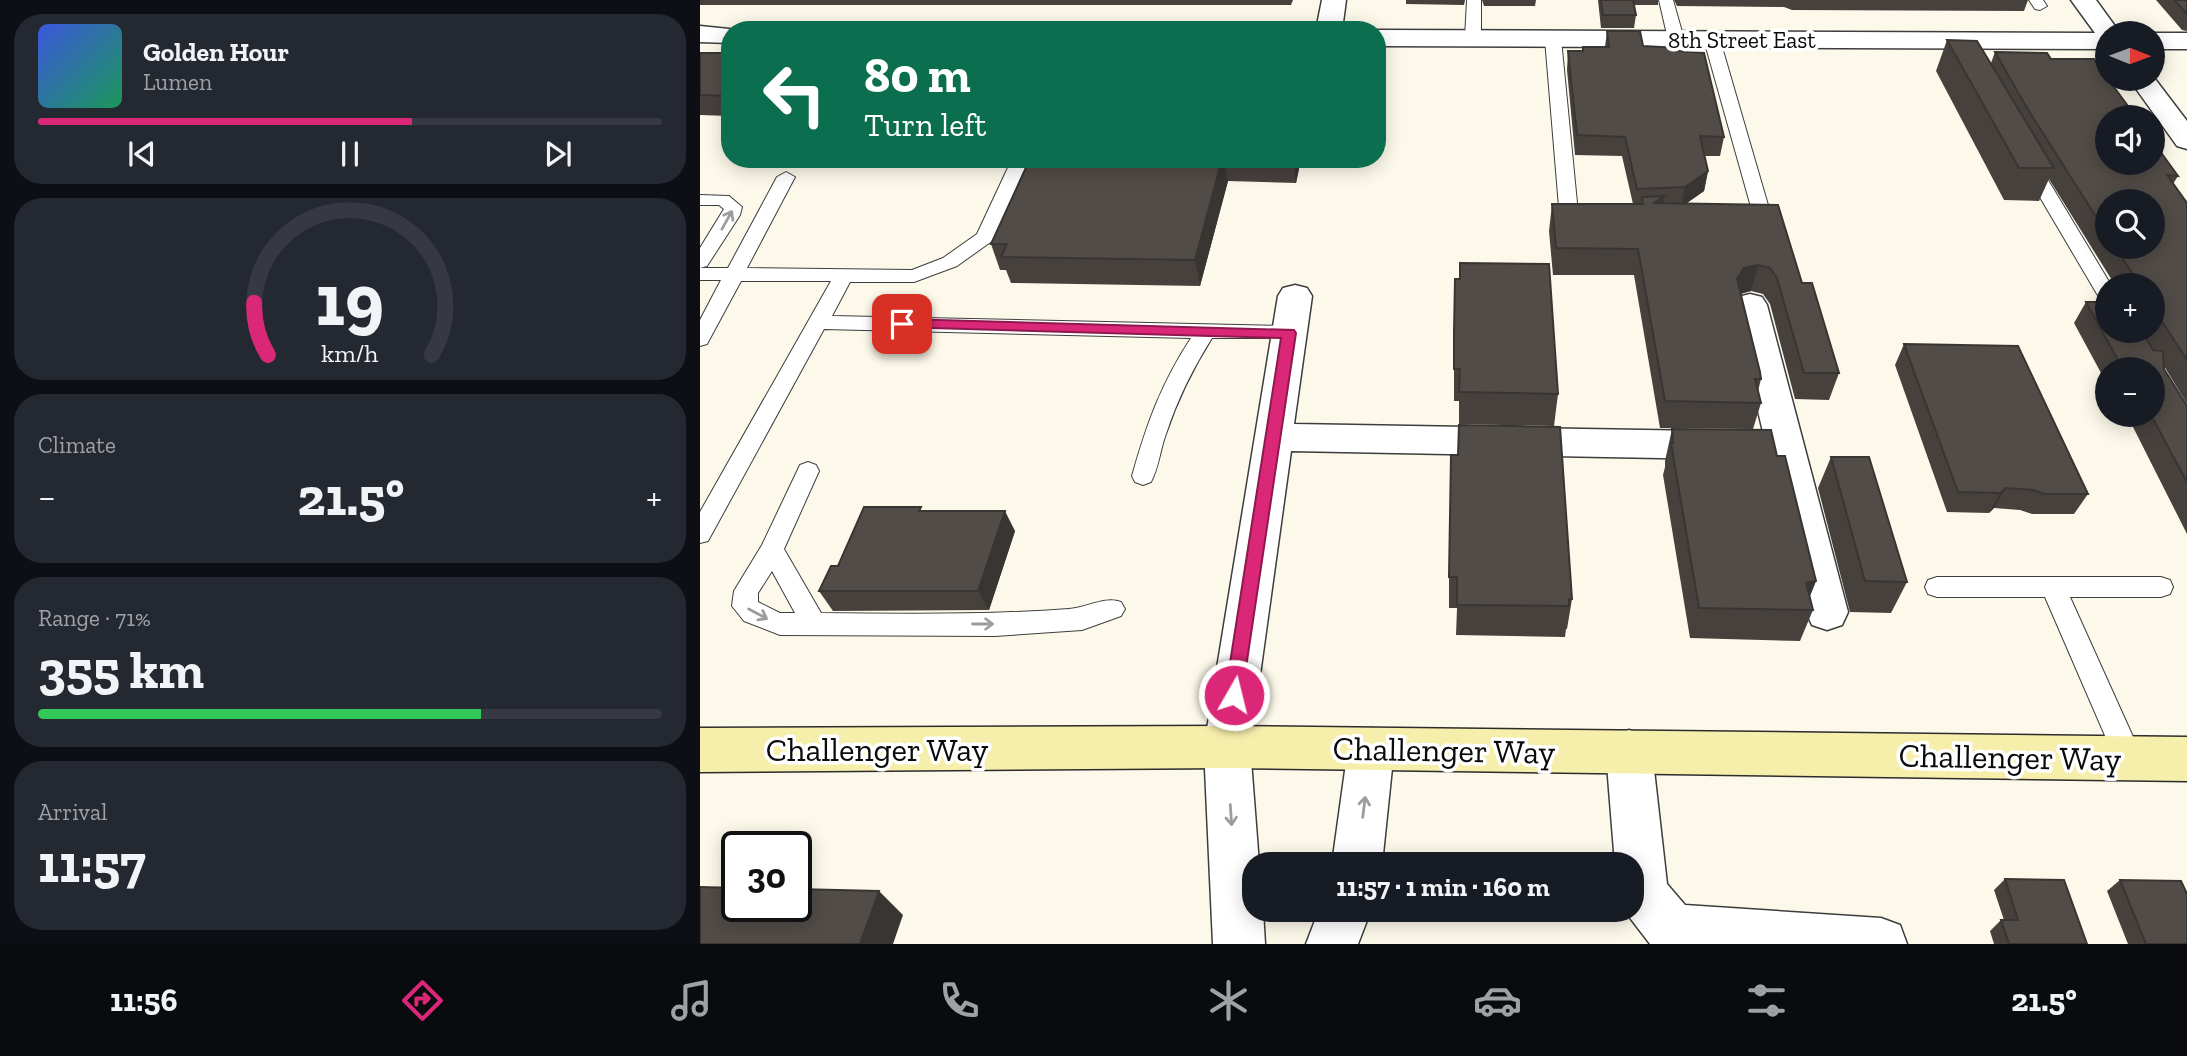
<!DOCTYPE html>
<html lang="en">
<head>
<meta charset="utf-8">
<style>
  :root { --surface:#171b24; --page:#242831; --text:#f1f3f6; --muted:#9ea1a6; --line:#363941; --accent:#db2777 }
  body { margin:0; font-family:"Zilla Slab",serif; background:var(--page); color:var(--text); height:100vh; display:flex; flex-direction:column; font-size:26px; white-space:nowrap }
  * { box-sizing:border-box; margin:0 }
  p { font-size:23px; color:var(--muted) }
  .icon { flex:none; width:38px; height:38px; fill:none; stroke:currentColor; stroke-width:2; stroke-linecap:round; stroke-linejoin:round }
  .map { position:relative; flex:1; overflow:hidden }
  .panel { display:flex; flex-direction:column; gap:14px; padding:14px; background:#0d0f14; width:700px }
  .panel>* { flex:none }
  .guide { position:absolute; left:21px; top:21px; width:665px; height:147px; border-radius:28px; box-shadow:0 4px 18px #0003; background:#0b6e4f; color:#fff; overflow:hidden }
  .needle { width:46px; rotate:91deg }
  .fabs { position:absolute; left:1395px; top:21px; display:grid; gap:14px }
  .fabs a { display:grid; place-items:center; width:70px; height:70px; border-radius:50%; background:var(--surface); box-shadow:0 4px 18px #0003; font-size:35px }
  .speed { position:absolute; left:21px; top:831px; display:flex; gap:14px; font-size:35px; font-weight:700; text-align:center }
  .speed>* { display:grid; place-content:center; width:91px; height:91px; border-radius:50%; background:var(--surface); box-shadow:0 4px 18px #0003; line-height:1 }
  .speed .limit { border:4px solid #111; border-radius:10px; background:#fff; color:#111 }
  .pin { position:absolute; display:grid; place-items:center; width:60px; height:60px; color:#fff; margin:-30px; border-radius:14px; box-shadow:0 4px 10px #0006 }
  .me { position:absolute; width:77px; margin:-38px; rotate:8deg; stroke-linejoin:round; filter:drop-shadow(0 0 5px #0008) }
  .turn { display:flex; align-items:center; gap:24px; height:147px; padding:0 28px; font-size:32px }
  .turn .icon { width:91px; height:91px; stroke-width:2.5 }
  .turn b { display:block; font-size:49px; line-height:60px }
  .big { font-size:52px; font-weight:700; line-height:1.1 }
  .panel .card { flex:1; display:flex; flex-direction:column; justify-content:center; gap:10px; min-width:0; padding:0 24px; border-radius:28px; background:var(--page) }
  .panel .dial { align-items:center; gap:0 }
  .dial svg { height:182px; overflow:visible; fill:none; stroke:var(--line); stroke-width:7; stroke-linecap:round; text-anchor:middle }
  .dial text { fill:var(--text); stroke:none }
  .song { display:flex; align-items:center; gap:21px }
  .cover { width:84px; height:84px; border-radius:10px; background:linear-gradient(135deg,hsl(230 70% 55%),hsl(150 70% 35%)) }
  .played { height:7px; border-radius:4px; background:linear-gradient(90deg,var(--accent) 60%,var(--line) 60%) }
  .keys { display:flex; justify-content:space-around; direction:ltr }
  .heat { display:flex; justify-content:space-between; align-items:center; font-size:38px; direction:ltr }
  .charge { height:10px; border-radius:5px; background:linear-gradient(90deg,#34c759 71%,var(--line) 0) }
  .trip { position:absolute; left:542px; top:852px; width:402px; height:70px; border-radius:28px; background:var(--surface); box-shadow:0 4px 18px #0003; font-weight:700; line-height:70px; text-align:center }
  .tab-bar { display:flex; height:112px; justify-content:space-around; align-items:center; background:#090b0e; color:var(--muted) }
  .tab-bar .icon { width:49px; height:49px }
  .tab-bar .on { color:var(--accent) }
  .tab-bar b { font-size:32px; color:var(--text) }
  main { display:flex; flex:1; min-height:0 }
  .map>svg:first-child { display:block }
</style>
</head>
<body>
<main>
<section class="panel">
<div class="card">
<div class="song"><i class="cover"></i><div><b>Golden Hour</b><p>Lumen</p></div></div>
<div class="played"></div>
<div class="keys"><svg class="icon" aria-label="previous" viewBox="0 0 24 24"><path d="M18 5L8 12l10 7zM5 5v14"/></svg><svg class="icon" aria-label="pause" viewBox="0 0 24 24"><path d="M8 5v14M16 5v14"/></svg><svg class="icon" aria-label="next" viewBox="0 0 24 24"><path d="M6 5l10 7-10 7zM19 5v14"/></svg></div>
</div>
<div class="card dial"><svg viewBox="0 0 100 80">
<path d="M14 69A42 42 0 1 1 86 69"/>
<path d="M14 69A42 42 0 0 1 8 46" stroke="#db2777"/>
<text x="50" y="56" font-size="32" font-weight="700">19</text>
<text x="50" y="72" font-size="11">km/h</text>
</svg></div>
<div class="card"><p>Climate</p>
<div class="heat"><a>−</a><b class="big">21.5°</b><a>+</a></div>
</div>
<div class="card"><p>Range · 71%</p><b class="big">355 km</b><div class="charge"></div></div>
<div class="card"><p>Arrival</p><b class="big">11:57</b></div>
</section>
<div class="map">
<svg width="1487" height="944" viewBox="0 0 1487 944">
  <rect width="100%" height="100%" fill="#fdf9ea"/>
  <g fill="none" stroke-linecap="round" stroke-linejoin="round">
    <g stroke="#3d3d3d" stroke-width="2">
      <g id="service">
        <polygon points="767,0 781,0 781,38 773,43 765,38"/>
        <polygon points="959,0 973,0 984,39 981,42 971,42 968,39"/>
        <polygon points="1329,0 1343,0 1347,6 1340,10 1335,9"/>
        <path d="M853,34L861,39L878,213L891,214L894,218C887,226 867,228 860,219L845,39Z"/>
        <polygon points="1012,35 1020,40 1070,212 1067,216 1038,218 1029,213 1032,209 1051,207 1004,40"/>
        <path d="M312,159H329L292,241L257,266L214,282H150L132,316L589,326L596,328L599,333L596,338H512C492,370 478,398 466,434C460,450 459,467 451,482L443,485L435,482L432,476C447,423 461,384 491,338L124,329L8,541L0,543V512L131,281H41L7,344L0,346V320L21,280H0V248L24,209L19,205H0V195L29,196L42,207L40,215L7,266L0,268H28L77,177L86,172L95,177L47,268L212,270L243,258L277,234Z"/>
        <polygon points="1330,160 1339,165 1411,285 1407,285 1407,300 1400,298 1397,294 1321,165"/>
        <path d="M108,462L116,465L119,471L84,549L121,613C204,614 286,615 369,609C386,608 405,596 421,602L425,609L421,616L382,630L295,636L80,635L44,621L32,606L34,591L62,545L100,465ZM72,571L95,613H80L58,602V593Z"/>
        <polygon points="1237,577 1461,577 1470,580 1473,587 1470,594 1461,597 1370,597 1443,759 1439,768 1429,772 1419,768 1345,597 1237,597 1228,594 1225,587 1228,580"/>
      </g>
    </g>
    <g stroke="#3d3d3d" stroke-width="3">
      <g id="minor">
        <polygon points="622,0 646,0 642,30 616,30"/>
        <polygon points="1371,0 1396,0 1420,33 1407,33 1407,49 677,46 677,30 1395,33"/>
        <polygon points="0,26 39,30 30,30 30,43 0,42"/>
        <rect x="1452" y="33" width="35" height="16"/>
        <polygon points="1452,75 1487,121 1487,149 1477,146 1429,79 1452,79"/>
        <polygon points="595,285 607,288 612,296 594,424 1063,432 1033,305 1038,297 1050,294 1062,297 1067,305 1148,612 1142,625 1127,630 1112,625 1106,612 1070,460 591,451 550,747 559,864 555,864 555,910 563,910 565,944 513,944 504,747 578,296 583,288"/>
        <polygon points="671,728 688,734 694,749 682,864 632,864 648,749 654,734"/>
        <polygon points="929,730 946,737 952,752 967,884 985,905 1181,918 1200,925 1207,944 950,944 924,910 933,910 933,864 915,864 906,752 912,737"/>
        <polygon points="619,910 671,910 658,944 606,944"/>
      </g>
    </g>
    <g stroke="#2c2c2c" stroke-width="3">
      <polygon id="secondary" points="527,726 1487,737 1487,781 527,768 0,772 0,728"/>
    </g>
    <use href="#service" fill="#fff" fill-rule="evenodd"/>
    <use href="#minor" fill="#fff" fill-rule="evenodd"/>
    <use href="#secondary" fill="#f6eeab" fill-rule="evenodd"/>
  </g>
  <g fill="#47413e" fill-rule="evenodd">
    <polygon points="0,0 593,0 591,5 0,5"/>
    <polygon points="706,0 765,0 764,5 706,4"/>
    <polygon points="782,0 836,0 835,6 784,6"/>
    <polygon points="898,0 958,0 958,5 934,5 936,15 934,28 901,28"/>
    <polygon points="974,0 1328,0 1324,11 1092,10 1084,7 977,6"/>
    <polygon points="1456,0 1487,0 1487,31 1482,30"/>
    <polygon points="907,31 943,46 979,51 1024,137 1020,156 1005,156 1008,171 1004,191 987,203 1102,283 1139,373 1129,400 1095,399 1070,304 1063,294 1051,291 1041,294 1061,379 1058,391 1061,403 1053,429 960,428 934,275 853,275 849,231 852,204 933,204 922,156 875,155 867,70 868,51 882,51 883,47 905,47"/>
    <path d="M1247,40L1291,63L1295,52L1351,59L1478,176L1473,184L1487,203V404L1464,366V369L1487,406V534L1432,425H1429L1423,415H1452V369H1407V384L1374,323L1386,302L1442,331H1452V285H1415L1349,179L1339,201L1304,200L1236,71ZM1407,201L1452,247H1407Z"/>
    <polygon points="0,53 30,53 30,116 0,115"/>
    <polygon points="330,159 601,159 596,183 528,181 500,286 311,283 306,270 300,270 291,244"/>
    <polygon points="1204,344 1388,494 1374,514 1332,514 1320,510 1294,508 1289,513 1247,512 1195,365"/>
    <polygon points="754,364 858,394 854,426 759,424 759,401 754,401"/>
    <polygon points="972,429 1077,456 1116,581 1110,596 1113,610 1100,641 990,638 963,475 965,467 965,461"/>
    <polygon points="758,455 872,599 867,629 866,629 865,637 756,635 757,608 749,608 749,577"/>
    <polygon points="1131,457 1207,582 1191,613 1150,612 1118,488"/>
    <polygon points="223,511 315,531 289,610 133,611 119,591 138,566"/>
    <polygon points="1305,879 1387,944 1294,944 1290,931 1301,920 1304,920 1294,890"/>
    <polygon points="1420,880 1486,894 1487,944 1428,944 1407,891"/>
  </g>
  <g fill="#393532">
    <polygon points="522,159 524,159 528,181 500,286 495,260"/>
    <polygon points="593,159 601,159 596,183"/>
    <polygon points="1008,171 1004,191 981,207 985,187"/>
    <polygon points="964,196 959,222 954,203"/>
    <polygon points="1058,265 1051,291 1037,294 1037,279 1044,268"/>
    <polygon points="1306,488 1294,508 1289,513 1300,493"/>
    <polygon points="305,511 315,531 289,610 278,591"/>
    <polygon points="1116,581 1104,610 1106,583"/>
    <polygon points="179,891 203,915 193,944 160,944"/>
  </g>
  <g fill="#524c48" stroke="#393532" stroke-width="2">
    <polygon points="901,0 933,0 936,15 903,15"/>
    <polygon points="1474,0 1487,0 1487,14"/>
    <polygon points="907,31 940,31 943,46 979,48 979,51 1004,53 1024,137 1000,136 1008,171 985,187 937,189 925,137 877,135 868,51 883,51 883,47 909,47"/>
    <polygon points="1247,40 1277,41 1354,168 1319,168"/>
    <polygon points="1295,52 1347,53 1351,59 1394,59 1407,77 1407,79 1408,79 1436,117 1407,117 1407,163 1452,163 1452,140 1478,176 1467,175 1487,203 1487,360 1454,309 1452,309 1452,285 1440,285 1415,247 1452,247 1452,201 1407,201 1407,234 1327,108"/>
    <polygon points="0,53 30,53 30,96 0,95"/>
    <polygon points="330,159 522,159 495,260 301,257 307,244 291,244"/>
    <polygon points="964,196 954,203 1078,205 1102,283 1112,283 1139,373 1104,373 1077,278 1070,268 1058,265 1044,268 1037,279 1060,372 1061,379 1055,379 1061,403 965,401 938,249 856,248 852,204 943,204 942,197"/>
    <polygon points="760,263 849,264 858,394 759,392 760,369 754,369 754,332 755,279 760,279"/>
    <polygon points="1386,302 1407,302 1407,331 1442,331 1453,350 1463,351 1464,369 1487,406 1487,482 1451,415 1452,415 1452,369 1423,369"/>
    <polygon points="1204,344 1318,346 1388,494 1344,494 1333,490 1306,488 1300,493 1258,492"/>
    <polygon points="759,425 860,427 872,599 869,599 869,606 757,605 757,577 749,577 751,455 758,455"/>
    <polygon points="972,429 1071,430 1077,456 1085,456 1116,581 1106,583 1113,610 999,608 971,443 973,443"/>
    <polygon points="1131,457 1169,457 1207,582 1165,581"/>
    <polygon points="164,507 221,507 219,511 305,511 278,591 119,591 131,566 138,566"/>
    <polygon points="1305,879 1364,880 1387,944 1309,944 1301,920 1318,920"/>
    <polygon points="1420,880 1481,881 1487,894 1487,944 1446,944"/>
    <polygon points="0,887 37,888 37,906 96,906 96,889 179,891 160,944 0,944"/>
  </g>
  <defs><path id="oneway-shaft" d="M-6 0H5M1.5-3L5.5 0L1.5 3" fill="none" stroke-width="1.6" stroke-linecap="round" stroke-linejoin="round" transform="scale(1.75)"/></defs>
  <g stroke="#9d9d9d">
    <use href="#oneway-shaft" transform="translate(27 220) rotate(-61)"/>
    <use href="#oneway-shaft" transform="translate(58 614) rotate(28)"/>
    <use href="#oneway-shaft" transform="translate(283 624)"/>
    <use href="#oneway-shaft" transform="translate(664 807) rotate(-83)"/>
    <use href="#oneway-shaft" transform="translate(531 815) rotate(86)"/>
  </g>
  <polygon fill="#db2777" stroke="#8e194d" stroke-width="2" points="202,319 594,330 596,333 541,701 534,703 527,701 525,695 581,338 197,327 195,324"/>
  <g text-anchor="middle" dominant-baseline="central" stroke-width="7" stroke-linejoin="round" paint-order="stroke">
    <g font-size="23" fill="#0a0a0a" stroke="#fff">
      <text x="1042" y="40">8th Street East</text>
    </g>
    <g font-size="33" fill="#0a0a0a" stroke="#fff">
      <text x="177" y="749">Challenger Way</text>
      <text transform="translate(744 750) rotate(1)">Challenger Way</text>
      <text transform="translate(1310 757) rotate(1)">Challenger Way</text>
    </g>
  </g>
</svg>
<div class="fabs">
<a><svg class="needle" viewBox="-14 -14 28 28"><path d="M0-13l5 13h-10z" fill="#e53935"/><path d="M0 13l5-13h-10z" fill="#9ea1a6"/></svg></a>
<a><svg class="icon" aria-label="sound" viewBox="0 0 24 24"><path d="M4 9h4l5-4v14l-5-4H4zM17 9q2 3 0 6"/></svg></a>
<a><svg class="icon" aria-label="search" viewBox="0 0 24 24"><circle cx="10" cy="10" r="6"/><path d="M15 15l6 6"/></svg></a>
<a>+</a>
<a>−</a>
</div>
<div class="speed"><div class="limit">30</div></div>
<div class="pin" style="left:202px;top:324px;background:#d93025"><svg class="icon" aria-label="arrive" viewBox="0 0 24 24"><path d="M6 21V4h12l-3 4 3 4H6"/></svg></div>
<svg class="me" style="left:534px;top:695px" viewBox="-20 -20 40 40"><circle r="17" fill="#db2777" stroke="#fff" stroke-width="3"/><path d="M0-11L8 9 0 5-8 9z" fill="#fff"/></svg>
<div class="trip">11:57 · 1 min · 160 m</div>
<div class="guide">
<div class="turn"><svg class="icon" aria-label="left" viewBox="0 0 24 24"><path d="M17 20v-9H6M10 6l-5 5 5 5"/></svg><div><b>80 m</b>Turn left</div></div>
</div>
</div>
</main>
<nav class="tab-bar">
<b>11:56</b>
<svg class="icon on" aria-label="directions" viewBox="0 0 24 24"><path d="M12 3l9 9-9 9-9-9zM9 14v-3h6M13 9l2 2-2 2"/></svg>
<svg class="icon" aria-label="music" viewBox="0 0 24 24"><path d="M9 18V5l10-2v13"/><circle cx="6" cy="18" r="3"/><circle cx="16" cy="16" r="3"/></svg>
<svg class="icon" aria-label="phone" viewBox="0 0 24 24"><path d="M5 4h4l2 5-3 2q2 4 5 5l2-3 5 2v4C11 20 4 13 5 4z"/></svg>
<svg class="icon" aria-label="climate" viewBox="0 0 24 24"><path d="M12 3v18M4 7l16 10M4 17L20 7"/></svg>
<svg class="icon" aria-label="car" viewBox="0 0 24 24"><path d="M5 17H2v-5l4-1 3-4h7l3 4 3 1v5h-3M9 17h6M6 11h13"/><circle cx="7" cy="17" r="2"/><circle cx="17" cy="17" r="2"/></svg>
<svg class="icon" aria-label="filters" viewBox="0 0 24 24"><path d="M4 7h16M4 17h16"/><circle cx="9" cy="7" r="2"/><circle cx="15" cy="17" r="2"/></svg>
<b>21.5°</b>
</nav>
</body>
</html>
